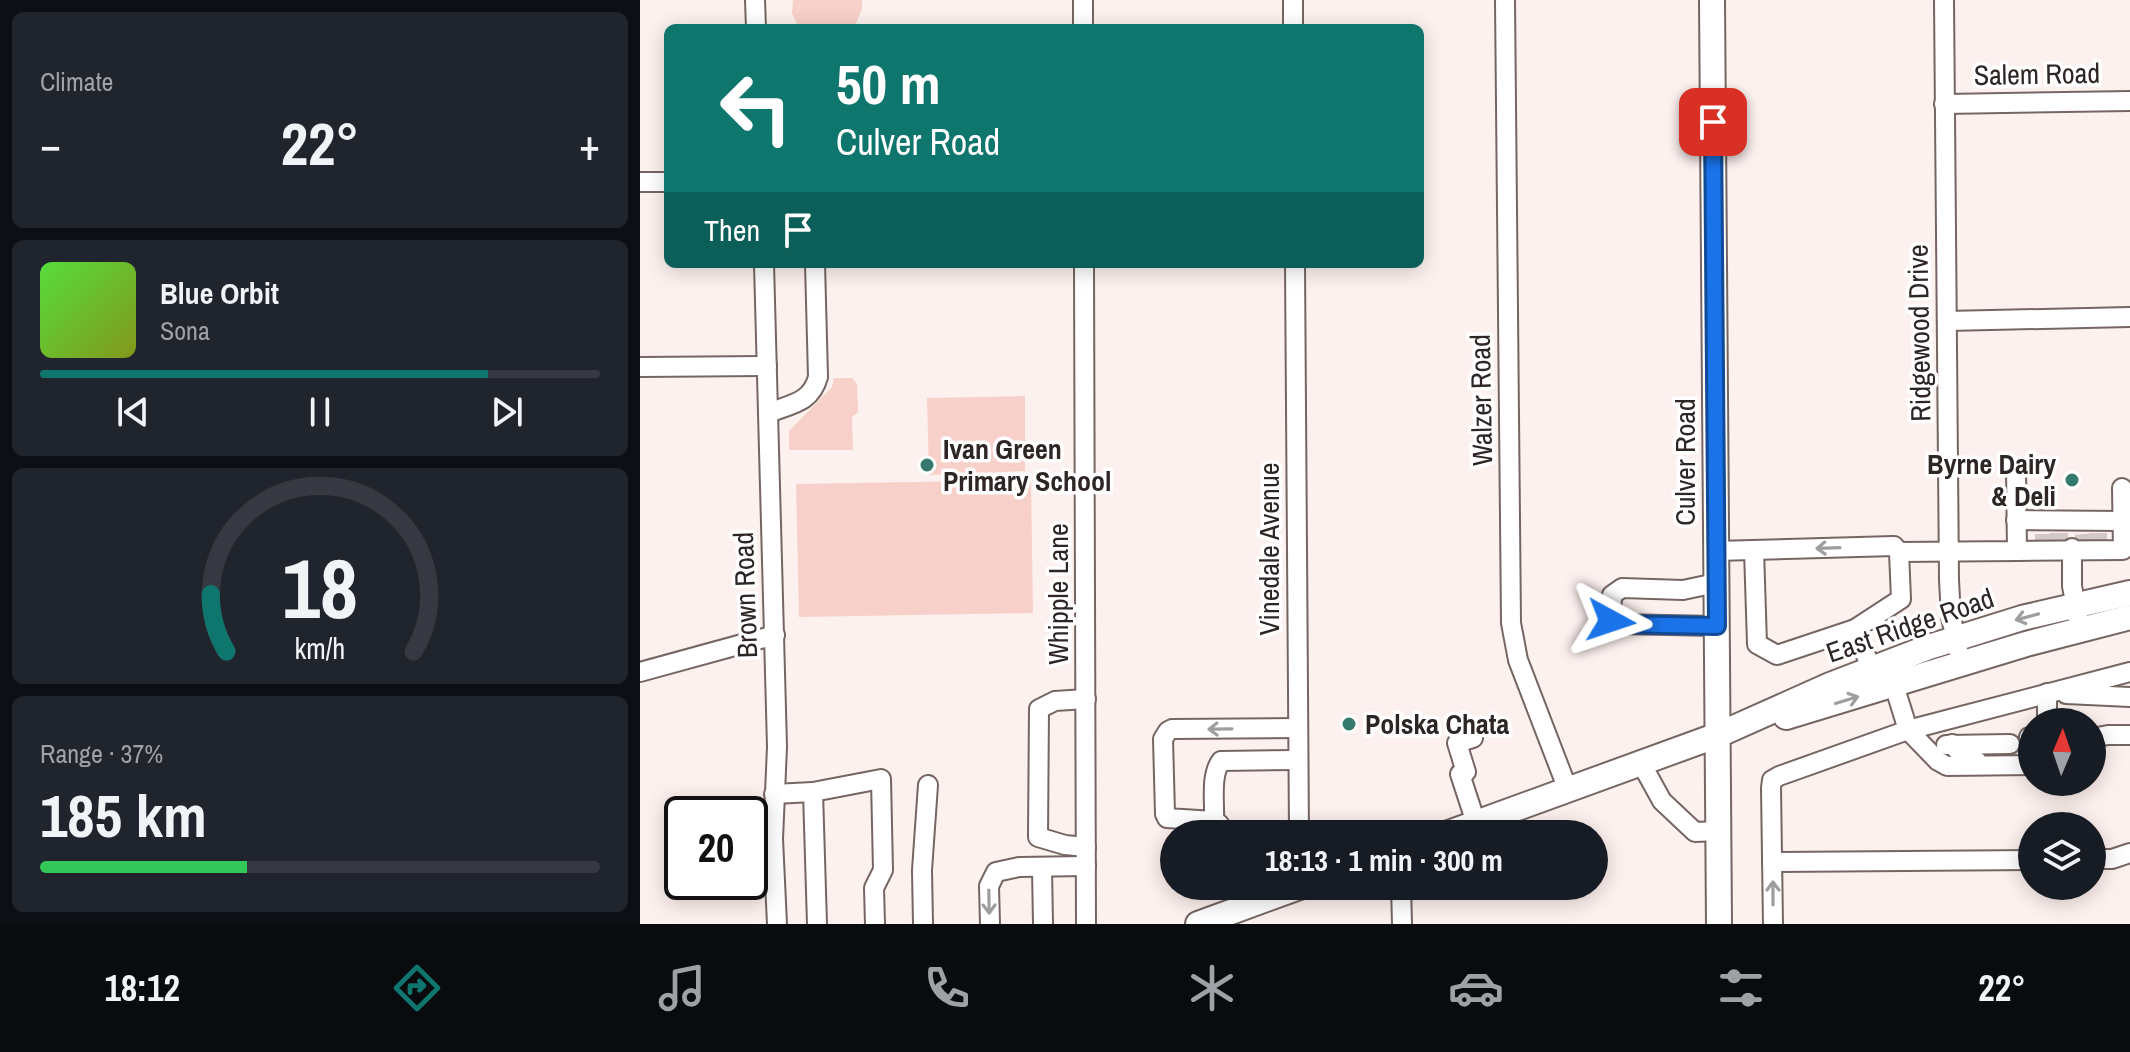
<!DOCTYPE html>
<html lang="en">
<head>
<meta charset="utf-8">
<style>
  :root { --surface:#171b24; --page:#20242c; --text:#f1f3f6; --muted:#9ea1a6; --line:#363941; --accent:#0f766e }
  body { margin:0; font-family:"Archivo Narrow",sans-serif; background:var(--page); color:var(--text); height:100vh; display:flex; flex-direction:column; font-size:30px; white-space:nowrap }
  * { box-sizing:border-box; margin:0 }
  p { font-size:26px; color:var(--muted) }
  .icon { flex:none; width:44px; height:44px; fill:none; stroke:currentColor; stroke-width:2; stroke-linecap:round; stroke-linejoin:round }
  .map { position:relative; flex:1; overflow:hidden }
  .panel { display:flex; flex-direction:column; gap:12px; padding:12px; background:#0d0f14; width:640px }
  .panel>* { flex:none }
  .banner { position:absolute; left:24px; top:24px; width:760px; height:244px; border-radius:12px; box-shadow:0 4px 20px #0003; background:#0f766e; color:#fff; overflow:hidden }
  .needle { width:52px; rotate:2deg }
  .fabs { position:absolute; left:1378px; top:708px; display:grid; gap:16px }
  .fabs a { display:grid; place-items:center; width:88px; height:88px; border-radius:50%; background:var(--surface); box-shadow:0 4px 20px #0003; font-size:40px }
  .speed { position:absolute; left:24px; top:796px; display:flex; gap:16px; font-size:40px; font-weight:700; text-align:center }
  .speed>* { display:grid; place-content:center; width:104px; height:104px; border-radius:50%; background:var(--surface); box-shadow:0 4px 20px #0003; line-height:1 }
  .speed .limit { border:4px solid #111; border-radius:12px; background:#fff; color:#111 }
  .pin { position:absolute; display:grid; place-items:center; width:68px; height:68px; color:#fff; margin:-34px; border-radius:16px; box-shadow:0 4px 12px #0006 }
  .me { position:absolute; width:88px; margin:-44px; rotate:95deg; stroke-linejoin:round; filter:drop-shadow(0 0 6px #0008) }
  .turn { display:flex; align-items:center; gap:28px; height:168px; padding:0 40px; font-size:36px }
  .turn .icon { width:104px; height:104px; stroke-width:2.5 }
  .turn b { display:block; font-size:56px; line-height:68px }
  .then { display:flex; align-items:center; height:76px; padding:0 40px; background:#0003; gap:16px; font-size:30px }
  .big { font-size:60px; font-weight:700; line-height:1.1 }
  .panel .tile { flex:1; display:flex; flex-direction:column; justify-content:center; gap:12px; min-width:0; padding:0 28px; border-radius:12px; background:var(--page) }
  .panel .dial { align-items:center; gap:0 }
  .dial svg { height:208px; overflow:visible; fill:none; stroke:var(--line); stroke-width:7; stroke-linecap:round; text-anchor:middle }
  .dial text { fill:var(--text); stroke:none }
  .song { display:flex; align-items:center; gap:24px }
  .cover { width:96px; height:96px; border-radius:12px; background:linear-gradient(135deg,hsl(110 70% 55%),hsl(70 70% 35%)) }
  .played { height:8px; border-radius:4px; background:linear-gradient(90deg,var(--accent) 80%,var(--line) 80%) }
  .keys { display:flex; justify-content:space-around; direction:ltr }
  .heat { display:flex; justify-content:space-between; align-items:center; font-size:44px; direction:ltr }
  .charge { height:12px; border-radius:6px; background:linear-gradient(90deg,#34c759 37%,var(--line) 0) }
  .trip { position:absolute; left:520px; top:820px; width:448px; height:80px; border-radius:40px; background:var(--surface); box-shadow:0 4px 20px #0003; font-weight:700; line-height:80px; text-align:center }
  .tabs { display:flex; height:128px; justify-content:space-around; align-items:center; background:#090b0e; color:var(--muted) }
  .tabs .icon { width:56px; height:56px }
  .tabs .current { color:var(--accent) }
  .tabs b { font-size:36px; color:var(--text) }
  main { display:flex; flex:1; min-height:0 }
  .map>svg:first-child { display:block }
</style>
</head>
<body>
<main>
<section class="panel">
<div class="tile"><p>Climate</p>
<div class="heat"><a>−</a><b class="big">22°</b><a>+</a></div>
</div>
<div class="tile">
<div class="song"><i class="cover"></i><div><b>Blue Orbit</b><p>Sona</p></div></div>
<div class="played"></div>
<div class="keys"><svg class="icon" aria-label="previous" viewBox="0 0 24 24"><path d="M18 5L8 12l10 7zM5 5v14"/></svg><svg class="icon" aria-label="pause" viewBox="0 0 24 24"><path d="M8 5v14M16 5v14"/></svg><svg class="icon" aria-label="next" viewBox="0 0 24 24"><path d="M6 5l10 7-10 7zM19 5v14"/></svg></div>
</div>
<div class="tile dial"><svg viewBox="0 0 100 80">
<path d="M14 69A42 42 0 1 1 86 69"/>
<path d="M14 69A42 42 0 0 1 8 47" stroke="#0f766e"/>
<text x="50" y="56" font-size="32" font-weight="700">18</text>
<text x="50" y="72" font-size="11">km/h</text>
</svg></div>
<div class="tile"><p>Range · 37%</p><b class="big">185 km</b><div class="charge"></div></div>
</section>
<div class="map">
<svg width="1490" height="924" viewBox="0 0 1490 924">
  <rect width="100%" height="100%" fill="#fdf1ef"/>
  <g fill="#f7d0c9">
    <polygon points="153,0 222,0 222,9 214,28 157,24 152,13"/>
    <polygon points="194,378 212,378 217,384 218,412 212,417 213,450 149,450 149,431 192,387"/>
    <polygon points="385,396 385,471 289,475 287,398"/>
    <polygon points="391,480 393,613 159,617 156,484"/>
  </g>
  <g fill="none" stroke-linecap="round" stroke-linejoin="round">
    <g stroke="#d3c8c7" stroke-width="18" stroke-dasharray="18 9" stroke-linecap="butt">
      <polyline points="1419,533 1419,547"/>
      <polyline points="1458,533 1458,547"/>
      <polyline points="1444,534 1445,547"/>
      <polyline points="1404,546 1404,534"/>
    </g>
    <g stroke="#766663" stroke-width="22">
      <g id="minor">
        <polyline points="115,0 116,28"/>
        <polyline points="443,0 443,28"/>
        <polyline points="653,0 653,28"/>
        <polyline points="865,0 871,623 878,660 928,790"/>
        <polyline points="1304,0 1309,580 1311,617 1318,650"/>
        <polyline points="1304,104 1490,101"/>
        <polyline points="0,182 28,182"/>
        <polyline points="124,264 137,747 133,839 137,924"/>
        <polyline points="444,264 446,924"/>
        <polyline points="655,264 659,834"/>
        <polyline points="1307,321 1490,317"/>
        <polyline points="0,367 127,366"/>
        <path d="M128,413C151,404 171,403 178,377L175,264"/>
        <polyline points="1376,520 1482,521"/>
        <polyline points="1432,548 1432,586 1438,618"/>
        <polyline points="1114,550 1117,644 1137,655 1215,629 1261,599 1259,552"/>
        <polyline points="1076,551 1254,546 1259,552 1377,551 1376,469"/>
        <polyline points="1377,551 1483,550 1482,488"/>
        <polyline points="1076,583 1043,590 982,588 972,595 971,621 976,624 1077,626"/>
        <polyline points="1215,629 1232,670"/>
        <polyline points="0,672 135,635"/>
        <polyline points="1254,685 1268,730 1298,761 1307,766 1392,765"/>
        <polyline points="1407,693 1407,722"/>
        <polyline points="1426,694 1490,697"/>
        <polyline points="1389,737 1392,739"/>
        <polyline points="833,738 817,743 826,772 820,774 836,823"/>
        <polyline points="1452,738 1468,735 1490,735"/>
        <polyline points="1312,744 1327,761 1337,761"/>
        <polyline points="1306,745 1370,744"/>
        <polyline points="1001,763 1022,801 1055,832 1078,831"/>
        <polyline points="173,792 177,924"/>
        <polyline points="134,794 173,792 241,779 243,870 234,888 235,924"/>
        <path d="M574,821C575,803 570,776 581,761L658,760"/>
        <polyline points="585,834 579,824 574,821 527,818 525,814 523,739 528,731 532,729 658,728"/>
        <polyline points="446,847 425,845 398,837 399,709 415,701 446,699"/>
        <polyline points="1452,859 1472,859 1490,853"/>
        <polyline points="1132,862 1392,860"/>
        <polyline points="402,867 403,924"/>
        <polyline points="761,886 762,924"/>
        <polyline points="283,924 282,870 288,785"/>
        <polyline points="350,924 349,886 356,872 379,867 446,866"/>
        <polyline points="1133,924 1131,788 1132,780 1139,776 1268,730 1490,672"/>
      </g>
    </g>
    <g stroke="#766663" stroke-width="28">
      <g id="major">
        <polyline points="1072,0 1079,924"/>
        <polyline points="1146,717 1386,644 1490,617"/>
        <polyline points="806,834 1078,735 1190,685 1289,647 1382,618 1490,593"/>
        <polyline points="558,924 662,886"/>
      </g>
    </g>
    <use href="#minor" stroke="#fff" stroke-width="18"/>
    <use href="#major" stroke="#fff" stroke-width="24"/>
  </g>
  <defs><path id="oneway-shaft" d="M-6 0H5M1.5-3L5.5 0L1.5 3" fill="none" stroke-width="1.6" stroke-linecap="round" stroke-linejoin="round" transform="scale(2)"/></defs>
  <g stroke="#a09d9d">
    <use href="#oneway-shaft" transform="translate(1188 548) rotate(178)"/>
    <use href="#oneway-shaft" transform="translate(1387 617) rotate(165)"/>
    <use href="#oneway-shaft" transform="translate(1207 700) rotate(-17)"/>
    <use href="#oneway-shaft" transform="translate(580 729) rotate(179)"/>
    <use href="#oneway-shaft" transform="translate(1133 893) rotate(-90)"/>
    <use href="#oneway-shaft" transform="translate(349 902) rotate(89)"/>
  </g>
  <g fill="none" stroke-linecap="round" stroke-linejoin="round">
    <g stroke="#114b97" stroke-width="20">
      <polyline id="route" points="971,621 976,624 1077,626 1073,122"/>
    </g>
    <use href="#route" stroke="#1a73e8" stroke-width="14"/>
  </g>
  <g fill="#367a6d" stroke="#fff" stroke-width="3">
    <circle cx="287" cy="465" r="8"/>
    <circle cx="1432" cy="480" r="8"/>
    <circle cx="709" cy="724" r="8"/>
  </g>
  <g text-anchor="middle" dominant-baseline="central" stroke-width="7" stroke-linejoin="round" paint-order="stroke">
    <g font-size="28" fill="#2d2625" stroke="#fff">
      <text transform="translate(1397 74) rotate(-1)">Salem Road</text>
      <text transform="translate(1279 333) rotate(-91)">Ridgewood Drive</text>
      <text transform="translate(841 400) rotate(-91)">Walzer Road</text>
      <text transform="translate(1045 462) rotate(-90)">Culver Road</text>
      <text transform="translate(629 549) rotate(-90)">Vinedale Avenue</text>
      <text transform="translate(418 594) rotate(-90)">Whipple Lane</text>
      <text transform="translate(105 595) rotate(-92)">Brown Road</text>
      <text transform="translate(1270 625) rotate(-19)">East Ridge Road</text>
    </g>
    <g font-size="28" font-weight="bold" fill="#2d2625" stroke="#fff" text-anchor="start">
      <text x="303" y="449">Ivan Green<tspan x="303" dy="32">Primary School</tspan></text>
      <text x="1416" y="464" text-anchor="end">Byrne Dairy<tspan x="1416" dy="32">&amp; Deli</tspan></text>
      <text x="725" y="724">Polska Chata</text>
    </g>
  </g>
</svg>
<div class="fabs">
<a><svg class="needle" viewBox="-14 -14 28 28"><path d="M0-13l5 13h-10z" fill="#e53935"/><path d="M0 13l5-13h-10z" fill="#9ea1a6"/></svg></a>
<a><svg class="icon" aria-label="layers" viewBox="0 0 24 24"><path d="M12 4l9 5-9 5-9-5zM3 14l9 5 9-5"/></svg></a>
</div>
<div class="speed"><div class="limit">20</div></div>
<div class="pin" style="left:1073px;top:122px;background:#d93025"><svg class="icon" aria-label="arrive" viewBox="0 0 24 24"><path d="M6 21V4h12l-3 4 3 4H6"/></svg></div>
<svg class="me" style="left:971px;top:621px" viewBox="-20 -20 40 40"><path d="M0-17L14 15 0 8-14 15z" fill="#1a73e8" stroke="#fff" stroke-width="4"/></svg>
<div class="trip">18:13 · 1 min · 300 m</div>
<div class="banner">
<div class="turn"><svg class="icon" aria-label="left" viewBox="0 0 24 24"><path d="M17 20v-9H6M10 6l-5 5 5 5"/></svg><div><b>50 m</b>Culver Road</div></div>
<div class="then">Then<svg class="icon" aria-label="arrive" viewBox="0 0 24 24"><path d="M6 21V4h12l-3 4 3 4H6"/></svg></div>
</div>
</div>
</main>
<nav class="tabs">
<b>18:12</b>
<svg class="icon current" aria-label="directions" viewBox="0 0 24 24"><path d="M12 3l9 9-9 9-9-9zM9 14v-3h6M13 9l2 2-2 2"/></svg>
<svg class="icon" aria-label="music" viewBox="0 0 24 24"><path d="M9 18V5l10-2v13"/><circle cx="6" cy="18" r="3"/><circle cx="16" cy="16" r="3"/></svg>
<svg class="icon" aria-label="phone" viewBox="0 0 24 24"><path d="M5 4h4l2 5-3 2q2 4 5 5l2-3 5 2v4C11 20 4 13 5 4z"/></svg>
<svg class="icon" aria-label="climate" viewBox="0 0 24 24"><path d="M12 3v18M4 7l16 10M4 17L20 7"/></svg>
<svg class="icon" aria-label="car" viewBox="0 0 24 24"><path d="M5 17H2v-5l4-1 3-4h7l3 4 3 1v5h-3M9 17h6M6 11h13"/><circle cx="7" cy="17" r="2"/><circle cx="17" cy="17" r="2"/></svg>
<svg class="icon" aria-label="filters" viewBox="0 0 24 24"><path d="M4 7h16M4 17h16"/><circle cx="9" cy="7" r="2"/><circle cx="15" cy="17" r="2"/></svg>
<b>22°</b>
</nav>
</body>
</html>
